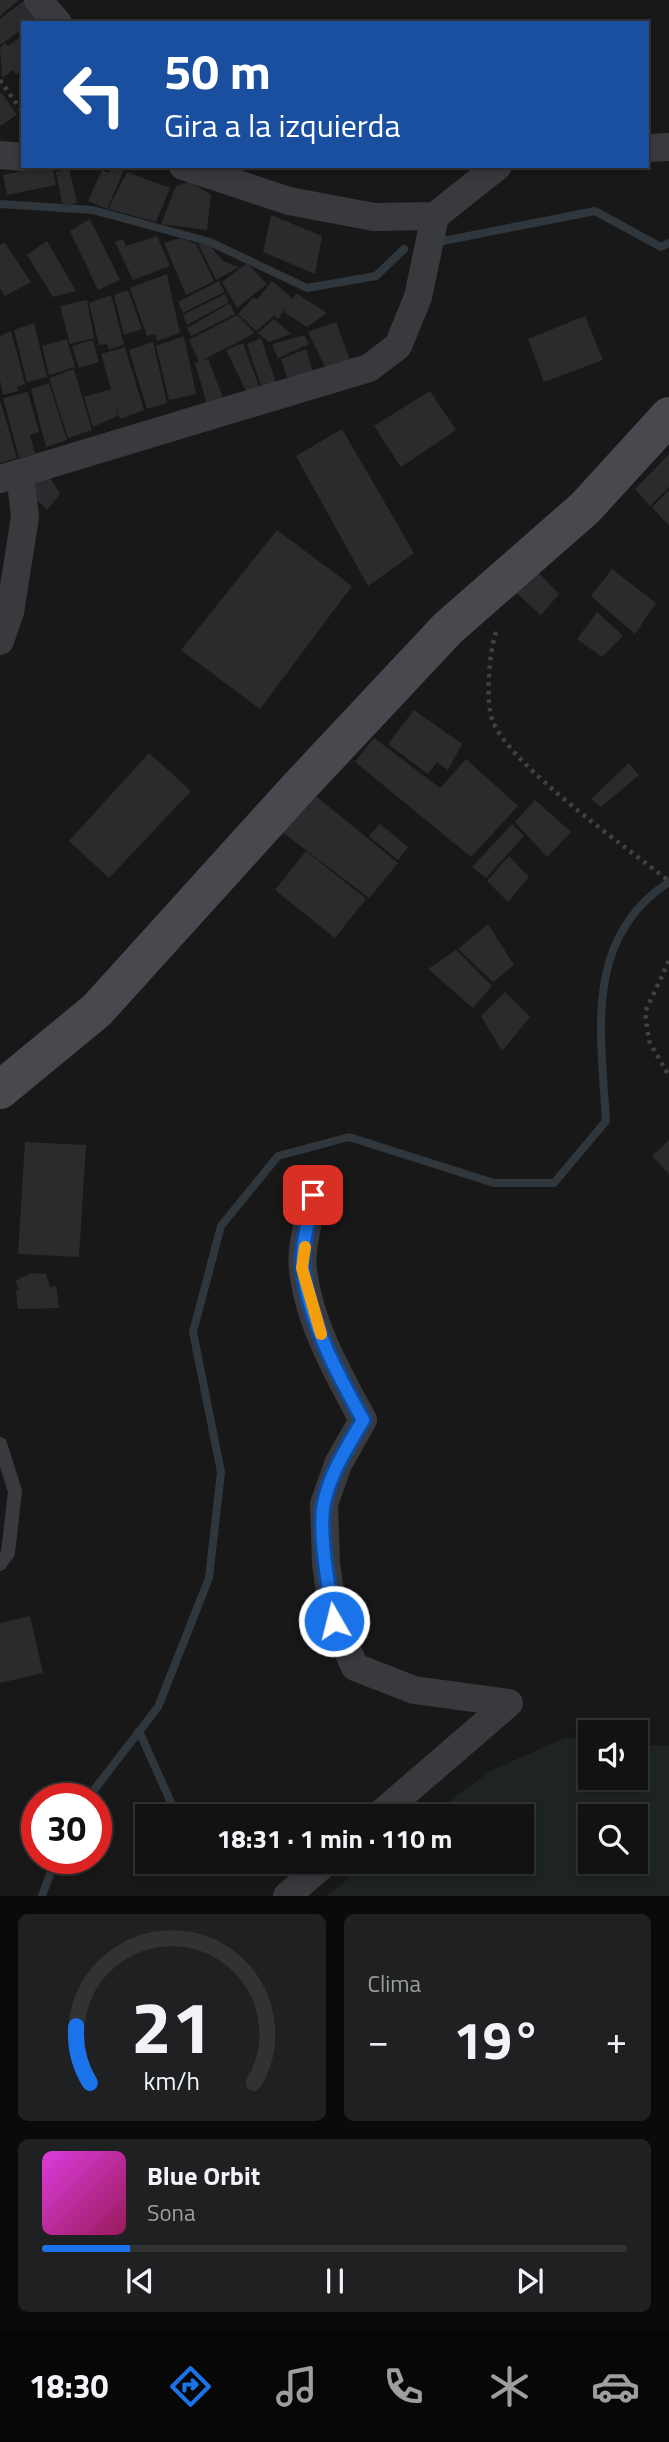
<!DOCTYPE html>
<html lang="es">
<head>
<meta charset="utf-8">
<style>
  :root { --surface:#121213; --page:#1f2021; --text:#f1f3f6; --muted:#9c9ea0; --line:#313233; --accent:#1a73e8 }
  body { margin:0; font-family:"Titillium Web",sans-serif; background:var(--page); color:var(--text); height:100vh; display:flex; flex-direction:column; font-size:26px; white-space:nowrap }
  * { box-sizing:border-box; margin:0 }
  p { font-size:23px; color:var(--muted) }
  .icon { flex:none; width:38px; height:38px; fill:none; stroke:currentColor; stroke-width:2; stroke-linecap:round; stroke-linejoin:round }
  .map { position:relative; height:1896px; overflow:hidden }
  .side { display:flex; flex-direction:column; gap:18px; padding:18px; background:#0a0a0a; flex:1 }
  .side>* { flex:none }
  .top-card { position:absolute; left:21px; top:21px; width:628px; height:147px; border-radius:0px; box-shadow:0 4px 10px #0003,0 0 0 2px var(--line); background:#1a4fa0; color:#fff; overflow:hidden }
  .controls { position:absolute; left:578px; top:1720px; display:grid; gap:14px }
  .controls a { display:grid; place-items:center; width:70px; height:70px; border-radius:0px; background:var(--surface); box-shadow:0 4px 10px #0003,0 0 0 2px var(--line); font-size:35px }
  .speed { position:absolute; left:21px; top:1783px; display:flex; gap:14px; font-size:35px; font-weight:700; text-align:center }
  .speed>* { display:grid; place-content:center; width:91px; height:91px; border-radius:50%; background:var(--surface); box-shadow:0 4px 10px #0003,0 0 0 2px var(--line); line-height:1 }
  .speed .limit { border:10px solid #d22; background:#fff; color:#111 }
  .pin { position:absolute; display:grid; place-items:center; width:60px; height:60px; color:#fff; margin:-30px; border-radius:14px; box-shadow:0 4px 10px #0006 }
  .me { position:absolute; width:77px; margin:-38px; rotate:352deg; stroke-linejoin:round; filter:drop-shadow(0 0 5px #0008) }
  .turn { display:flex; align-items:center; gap:24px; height:147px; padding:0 28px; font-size:32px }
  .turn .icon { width:91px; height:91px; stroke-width:2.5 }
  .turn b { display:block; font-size:49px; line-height:60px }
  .big { font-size:52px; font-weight:700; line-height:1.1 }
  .side .card { flex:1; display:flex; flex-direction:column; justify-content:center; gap:10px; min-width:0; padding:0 24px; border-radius:10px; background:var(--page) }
  .side .dial { align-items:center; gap:0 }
  .dial svg { height:182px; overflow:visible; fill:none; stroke:var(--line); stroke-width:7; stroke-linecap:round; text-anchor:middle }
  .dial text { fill:var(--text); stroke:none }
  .song { display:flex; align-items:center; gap:21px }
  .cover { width:84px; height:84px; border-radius:10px; background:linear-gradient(135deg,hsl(300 70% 55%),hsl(330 70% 35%)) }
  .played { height:7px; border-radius:4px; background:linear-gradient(90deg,var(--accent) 15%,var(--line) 15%) }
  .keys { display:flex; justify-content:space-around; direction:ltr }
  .heat { display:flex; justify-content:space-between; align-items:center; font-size:38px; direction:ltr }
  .side .tiles { flex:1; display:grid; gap:18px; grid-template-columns:1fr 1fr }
  .card:last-child { grid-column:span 2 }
  .trip { position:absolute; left:135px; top:1804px; width:399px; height:70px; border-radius:0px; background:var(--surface); box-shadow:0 4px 10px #0003,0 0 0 2px var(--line); font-weight:700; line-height:70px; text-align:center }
  .dock { display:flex; height:112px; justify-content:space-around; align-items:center; background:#070708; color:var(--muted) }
  .dock .icon { width:49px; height:49px }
  .dock .selected { color:var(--accent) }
  .dock b { font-size:32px; color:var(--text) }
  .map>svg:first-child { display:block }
</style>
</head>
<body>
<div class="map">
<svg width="669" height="1896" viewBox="0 0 669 1896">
  <rect width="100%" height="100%" fill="#181819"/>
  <path fill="#1e241f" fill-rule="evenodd" d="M565,1738L590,1740V1778H635V1744L669,1746V1896H326L370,1862H522V1816H430L490,1771ZM590,1816H635V1862H590Z"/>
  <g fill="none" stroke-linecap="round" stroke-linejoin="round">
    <g stroke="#2f373c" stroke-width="8">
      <polyline points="0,204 93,210 210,242 307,288 376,276 404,249"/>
      <polyline points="443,241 595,211 661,247 669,243"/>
      <polyline points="139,1731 177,1816 221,1815"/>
      <path d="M87,1799L158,1707L209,1578L221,1472L193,1332L221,1226L278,1156L349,1137L494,1183H554L606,1121C601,1033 583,938 669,882"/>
      <polyline points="42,1896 56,1858"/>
    </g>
  </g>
  <g fill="#2b2b2d">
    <polygon points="0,0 19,0 0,16"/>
    <polygon points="25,0 38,18 31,23 23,23 23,29 0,45 0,19"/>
    <polygon points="19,38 23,42 23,70 16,75 13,70 2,78 0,48 5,43 8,46"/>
    <polygon points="2,93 17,115 0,126 0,94"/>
    <polygon points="52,166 56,185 7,195 3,175"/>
    <polygon points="112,166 124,170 107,209 88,201 102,170 109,173"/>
    <polygon points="69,168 77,203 63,207 56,172"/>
    <polygon points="127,172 170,188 156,222 108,209"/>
    <polygon points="190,182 211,195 207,230 161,224 176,186"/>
    <polygon points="271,215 322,236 315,274 263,252"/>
    <polygon points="90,219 120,280 98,290 70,231"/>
    <polygon points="157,236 170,266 133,280 115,242 123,239 126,246"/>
    <polygon points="181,238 196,244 214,281 186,295 164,243"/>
    <polygon points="47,241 76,291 53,297 27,255"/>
    <polygon points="197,241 210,246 223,261 239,267 216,280"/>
    <polygon points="5,243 31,282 5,296 0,288 0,245"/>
    <polygon points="247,263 267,284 237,308 222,282"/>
    <polygon points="167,274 180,333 157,341 155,334 147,336 130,288"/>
    <polygon points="219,281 224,292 183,313 178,302"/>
    <polygon points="272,281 293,299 296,293 327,313 307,327 284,312 288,305 278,319 274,316 256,331 238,314 254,297 257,300"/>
    <polygon points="128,290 142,329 124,335 114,295"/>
    <polygon points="225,294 229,302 187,325 183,315"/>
    <polygon points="111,295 124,344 109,350 107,344 99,345 89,303"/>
    <polygon points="87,300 94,338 70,344 60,306"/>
    <polygon points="230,303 235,314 191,336 187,328"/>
    <polygon points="237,315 255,333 199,362 189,340"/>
    <polygon points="585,316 603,360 544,382 528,339"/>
    <polygon points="274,319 291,334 269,342 258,333"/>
    <polygon points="336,322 350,360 325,367 308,332"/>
    <polygon points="34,323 47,377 27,382 14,330"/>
    <polygon points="11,331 25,384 17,387 18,391 3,395 0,380 0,336"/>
    <polygon points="304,335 309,344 278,358 272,344"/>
    <polygon points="184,336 196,394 169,400 156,346"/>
    <polygon points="261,338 278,389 263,392 247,344"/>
    <polygon points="67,339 75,367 49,375 42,346"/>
    <polygon points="93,340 99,362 79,368 72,346"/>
    <polygon points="153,342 167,403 147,409 129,350"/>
    <polygon points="243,343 260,389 247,393 226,350"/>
    <polygon points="125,347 144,410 120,419 114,403 118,416 93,427 84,397 111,389 101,354"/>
    <polygon points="306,349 314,376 290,386 281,359"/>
    <polygon points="208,359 224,400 207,404 195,363"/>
    <polygon points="74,369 92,430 68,438 49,378"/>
    <polygon points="49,383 67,440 46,447 31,389"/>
    <polygon points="430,391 456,430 401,467 374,426"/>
    <polygon points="28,392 39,432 30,435 35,454 19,458 3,398"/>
    <polygon points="0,400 17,458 0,463"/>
    <polygon points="342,429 414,553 368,586 296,456"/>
    <polygon points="669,454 669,487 650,506 635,489"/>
    <polygon points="47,473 60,494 47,510 27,490"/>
    <polygon points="669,490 669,526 652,507"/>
    <polygon points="277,530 352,586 260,709 181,650"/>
    <polygon points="612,569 656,603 635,634 591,596"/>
    <polygon points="536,570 559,594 541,615 515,592"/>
    <polygon points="597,612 623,636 602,657 577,639"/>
    <polygon points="414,710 462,744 448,770 437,762 428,774 388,744"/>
    <polygon points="374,738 440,788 466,759 518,806 471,857 355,762"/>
    <polygon points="149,753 191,791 109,878 69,841"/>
    <polygon points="629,763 639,775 601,807 591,799"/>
    <polygon points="312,793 398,863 369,898 277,828"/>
    <polygon points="535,800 571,832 547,857 515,822"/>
    <polygon points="380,824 408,847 398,860 369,836"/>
    <polygon points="512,824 524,836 486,878 472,867"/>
    <polygon points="306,851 366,899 335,938 275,890"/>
    <polygon points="509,856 529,877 508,902 487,881"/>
    <polygon points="488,924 514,965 493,982 458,949"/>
    <polygon points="456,950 492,986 473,1008 428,969"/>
    <polygon points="505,992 530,1017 502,1051 481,1016"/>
    <polygon points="669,1140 669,1174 652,1156"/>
    <polygon points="25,1142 86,1145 79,1257 18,1254"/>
    <polygon points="31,1273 46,1274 50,1287 56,1286 59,1308 18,1309 16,1291 19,1289 15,1281"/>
    <polygon points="30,1616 43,1673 0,1683 0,1623"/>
  </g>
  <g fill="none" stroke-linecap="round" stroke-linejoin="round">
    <g stroke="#3f4145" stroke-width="4.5" stroke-dasharray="3.5 5" stroke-linecap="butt">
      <polyline points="0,80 23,113"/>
      <path d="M496,632C489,652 485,703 493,722C513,768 626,847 669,881"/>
      <polyline points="669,961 645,1012 649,1041 669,1076"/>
    </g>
    <polyline stroke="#393a3e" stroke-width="14" points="0,1444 15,1491 8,1553 0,1564"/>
    <g stroke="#393a3e" stroke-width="28">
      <polyline points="38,0 58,23"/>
      <polyline points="648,148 669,147"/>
      <polyline points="0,155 23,157"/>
      <polyline points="183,166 289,201 374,217 435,216 498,166"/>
      <polyline points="0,479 369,368 398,346 418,297 435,216"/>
      <polyline points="0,641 10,612 25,517 20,474"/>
      <path d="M313,1195C310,1218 300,1247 303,1270C309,1323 338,1374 363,1420L338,1464L324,1504L326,1564L334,1621L355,1667L414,1690L509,1703L378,1816"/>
      <polyline points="287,1896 326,1862"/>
    </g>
    <polyline stroke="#47494e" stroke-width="38" points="0,1090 97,1010 298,788 448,628 585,508 669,416"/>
  </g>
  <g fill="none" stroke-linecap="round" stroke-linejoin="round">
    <g stroke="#114b97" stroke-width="18">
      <path id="route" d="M313,1195C310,1218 300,1247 303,1270C309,1322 338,1375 363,1420C348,1446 330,1473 324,1503C318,1533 329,1589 334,1621"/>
    </g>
    <use href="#route" stroke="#1a73e8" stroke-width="12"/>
    <polyline stroke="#f59e0b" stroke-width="12" points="305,1247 302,1268 321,1334"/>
  </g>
</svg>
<div class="controls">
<a><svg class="icon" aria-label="sound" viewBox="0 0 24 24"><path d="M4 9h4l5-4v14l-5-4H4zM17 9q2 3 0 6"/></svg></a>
<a><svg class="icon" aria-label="search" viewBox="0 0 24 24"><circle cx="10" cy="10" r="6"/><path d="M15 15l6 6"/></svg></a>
</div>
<div class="speed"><div class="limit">30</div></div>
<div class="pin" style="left:313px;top:1195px;background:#d93025"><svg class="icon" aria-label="arrive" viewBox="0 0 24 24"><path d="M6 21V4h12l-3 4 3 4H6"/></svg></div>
<svg class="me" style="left:334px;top:1621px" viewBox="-20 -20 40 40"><circle r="17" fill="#1a73e8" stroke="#fff" stroke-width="3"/><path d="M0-11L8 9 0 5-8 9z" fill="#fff"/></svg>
<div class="trip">18:31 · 1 min · 110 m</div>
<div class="top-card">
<div class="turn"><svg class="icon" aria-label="left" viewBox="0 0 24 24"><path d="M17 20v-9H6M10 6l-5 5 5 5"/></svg><div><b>50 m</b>Gira a la izquierda</div></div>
</div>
</div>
<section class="side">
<div class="tiles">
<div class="card dial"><svg viewBox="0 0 100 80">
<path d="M14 69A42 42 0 1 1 86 69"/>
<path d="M14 69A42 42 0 0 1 8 44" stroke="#1a73e8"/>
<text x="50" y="56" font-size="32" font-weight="700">21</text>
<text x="50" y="72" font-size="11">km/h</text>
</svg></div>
<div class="card"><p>Clima</p>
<div class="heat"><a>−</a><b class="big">19°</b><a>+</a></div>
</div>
<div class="card">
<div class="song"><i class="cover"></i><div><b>Blue Orbit</b><p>Sona</p></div></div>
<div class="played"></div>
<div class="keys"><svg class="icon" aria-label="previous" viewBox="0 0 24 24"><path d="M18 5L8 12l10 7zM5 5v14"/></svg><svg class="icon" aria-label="pause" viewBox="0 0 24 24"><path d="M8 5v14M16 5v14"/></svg><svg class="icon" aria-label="next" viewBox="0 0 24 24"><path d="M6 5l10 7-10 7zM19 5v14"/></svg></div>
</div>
</div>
</section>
<nav class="dock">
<b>18:30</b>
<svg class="icon selected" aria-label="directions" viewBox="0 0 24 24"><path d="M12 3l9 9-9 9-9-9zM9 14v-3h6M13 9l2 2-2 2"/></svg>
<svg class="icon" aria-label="music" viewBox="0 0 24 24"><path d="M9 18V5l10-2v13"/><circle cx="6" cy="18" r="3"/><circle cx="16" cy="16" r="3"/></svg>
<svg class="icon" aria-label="phone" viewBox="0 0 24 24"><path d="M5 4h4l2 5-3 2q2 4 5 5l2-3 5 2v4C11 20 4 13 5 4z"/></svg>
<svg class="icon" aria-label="climate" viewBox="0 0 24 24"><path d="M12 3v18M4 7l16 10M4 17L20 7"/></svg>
<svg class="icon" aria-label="car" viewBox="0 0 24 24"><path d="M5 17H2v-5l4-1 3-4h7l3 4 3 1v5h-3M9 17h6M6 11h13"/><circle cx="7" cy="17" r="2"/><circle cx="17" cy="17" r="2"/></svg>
</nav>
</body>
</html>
